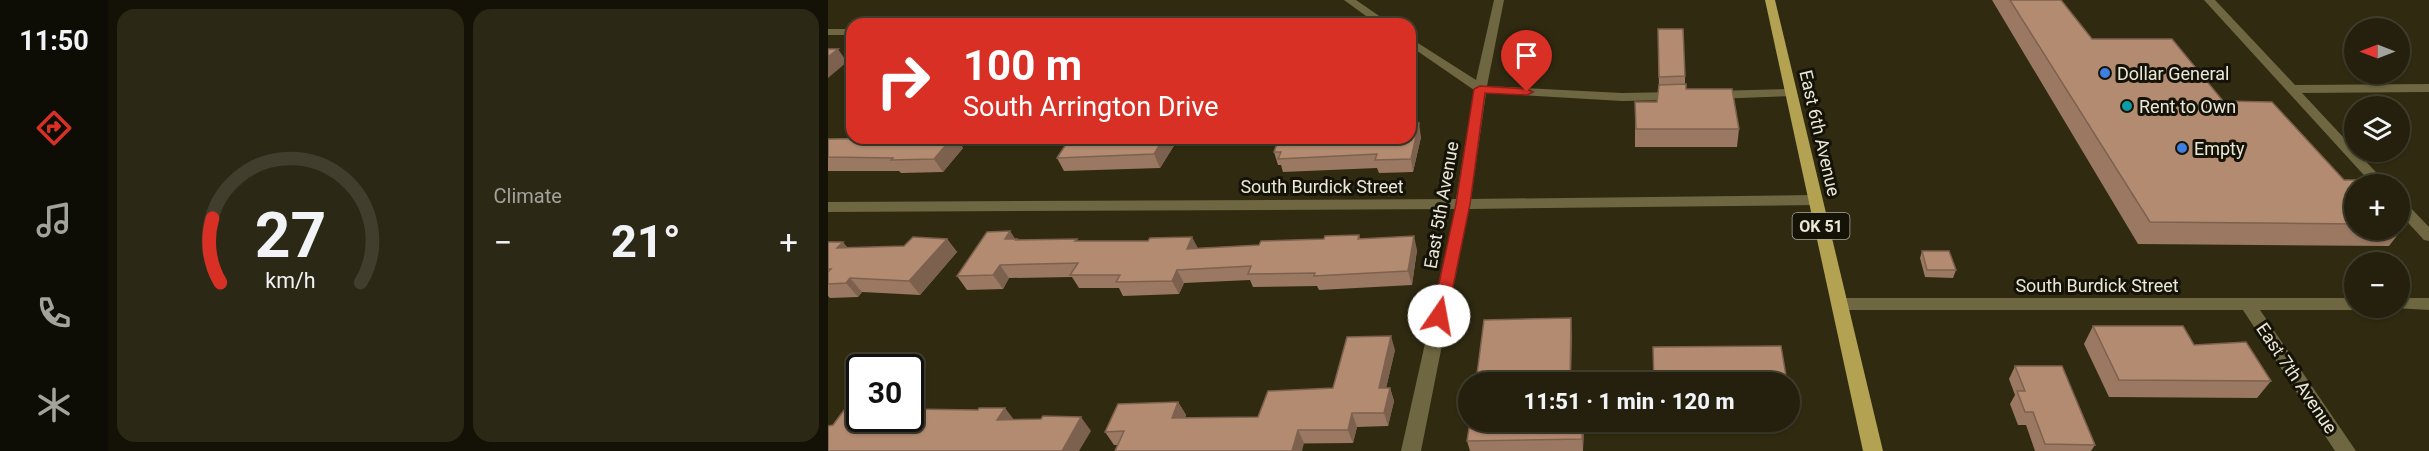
<!DOCTYPE html>
<html lang="en">
<head>
<meta charset="utf-8">
<style>
  :root { --surface:#24200d; --page:#2c2816; --text:#f1f3f6; --muted:#a3a39d; --line:#413e2e; --accent:#d93025 }
  body { margin:0; font-family:Roboto,sans-serif; background:var(--page); color:var(--text); height:100vh; display:flex; flex-direction:column; font-size:22px; white-space:nowrap }
  * { box-sizing:border-box; margin:0 }
  p { font-size:20px; color:var(--muted) }
  .icon { flex:none; width:33px; height:33px; fill:none; stroke:currentColor; stroke-width:2; stroke-linecap:round; stroke-linejoin:round }
  .map { position:relative; flex:1; overflow:hidden }
  .drawer { display:flex; flex-direction:column; gap:9px; padding:9px; background:#141207; width:720px }
  .drawer>* { flex:none }
  .top-card { position:absolute; left:18px; top:18px; width:570px; height:126px; border-radius:18px; box-shadow:0 2px 4px #0004,0 0 0 2px var(--line); background:#d93025; color:#fff; overflow:hidden }
  .needle { width:39px; rotate:270deg }
  .buttons { position:absolute; left:1516px; top:18px; display:grid; gap:12px }
  .buttons a { display:grid; place-items:center; width:66px; height:66px; border-radius:50%; background:var(--surface); box-shadow:0 2px 4px #0004,0 0 0 2px var(--line); font-size:30px }
  .speed { position:absolute; left:18px; top:354px; display:flex; gap:12px; font-size:30px; font-weight:700; text-align:center }
  .speed>* { display:grid; place-content:center; width:78px; height:78px; border-radius:50%; background:var(--surface); box-shadow:0 2px 4px #0004,0 0 0 2px var(--line); line-height:1 }
  .speed .limit { border:3px solid #111; border-radius:9px; background:#fff; color:#111 }
  .pin { position:absolute; display:grid; place-items:center; width:51px; height:51px; color:#fff; margin:-62px -26px; border-radius:50% 50% 50% 0; rotate:-45deg; box-shadow:0 0 6px #0007 }
  .pin .icon { rotate:45deg }
  .me { position:absolute; width:66px; margin:-33px; rotate:12deg; stroke-linejoin:round; filter:drop-shadow(0 0 4px #0008) }
  .turn { display:flex; align-items:center; gap:21px; height:126px; padding:0 18px; font-size:27px }
  .turn .icon { width:78px; height:78px; stroke-width:2.5 }
  .turn b { display:block; font-size:42px; line-height:51px }
  .big { font-size:45px; font-weight:800; line-height:1.1 }
  .drawer .widget { flex:1; display:flex; flex-direction:column; justify-content:center; gap:9px; min-width:0; padding:0 21px; border-radius:18px; background:var(--page) }
  .drawer .dial { align-items:center; gap:0 }
  .dial svg { height:156px; overflow:visible; fill:none; stroke:var(--line); stroke-width:7; stroke-linecap:round; text-anchor:middle }
  .dial text { fill:var(--text); stroke:none }
  .heat { display:flex; justify-content:space-between; align-items:center; font-size:33px; direction:ltr }
  .drawer .tiles { flex:1; display:grid; gap:9px; grid-template-columns:repeat(2,1fr) }
  .trip { position:absolute; left:630px; top:372px; width:342px; height:60px; border-radius:30px; background:var(--surface); box-shadow:0 2px 4px #0004,0 0 0 2px var(--line); font-weight:800; line-height:60px; text-align:center }
  main { display:flex; flex:1; min-height:0 }
  .menu { display:flex; flex-direction:column; width:108px; justify-content:space-around; align-items:center; background:#0e0d05; color:var(--muted) }
  .menu .icon { width:42px; height:42px }
  .menu .current { color:var(--accent) }
  .menu b { font-size:27px; color:var(--text) }
  .map>svg:first-child { display:block }
</style>
</head>
<body>
<main>
<nav class="menu">
<b>11:50</b>
<svg class="icon current" aria-label="directions" viewBox="0 0 24 24"><path d="M12 3l9 9-9 9-9-9zM9 14v-3h6M13 9l2 2-2 2"/></svg>
<svg class="icon" aria-label="music" viewBox="0 0 24 24"><path d="M9 18V5l10-2v13"/><circle cx="6" cy="18" r="3"/><circle cx="16" cy="16" r="3"/></svg>
<svg class="icon" aria-label="phone" viewBox="0 0 24 24"><path d="M5 4h4l2 5-3 2q2 4 5 5l2-3 5 2v4C11 20 4 13 5 4z"/></svg>
<svg class="icon" aria-label="climate" viewBox="0 0 24 24"><path d="M12 3v18M4 7l16 10M4 17L20 7"/></svg>
</nav>
<section class="drawer">
<div class="tiles">
<div class="widget dial"><svg viewBox="0 0 100 80">
<path d="M14 69A42 42 0 1 1 86 69"/>
<path d="M14 69A42 42 0 0 1 10 36" stroke="#d93025"/>
<text x="50" y="56" font-size="32" font-weight="700">27</text>
<text x="50" y="72" font-size="11">km/h</text>
</svg></div>
<div class="widget"><p>Climate</p>
<div class="heat"><a>−</a><b class="big">21°</b><a>+</a></div>
</div>
</div>
</section>
<div class="map">
<svg width="1601" height="451" viewBox="0 0 1601 451">
  <rect width="100%" height="100%" fill="#302a11"/>
  <g fill="none" stroke-linecap="round" stroke-linejoin="round">
    <g fill="#6e6741" fill-rule="evenodd">
      <polygon points="516,0 528,0 563,24 549,24"/>
      <polygon points="666,0 676,0 659,86 794,93 849,92 855,96 849,100 794,101 658,93 643,199 987,195 994,200 987,205 641,209 593,451 573,451 627,209 0,212 0,202 628,199 646,90 582,46 582,38 648,80"/>
      <polygon points="1376,0 1387,0 1467,85 1601,84 1601,92 1474,93 1559,184 1544,184"/>
      <rect x="0" y="29" width="24" height="6"/>
      <polygon points="963,89 969,93 967,96 885,99 879,95 885,91"/>
      <polygon points="1572,200 1577,202 1601,227 1601,241 1596,240 1572,214"/>
      <polygon points="1012,298 1527,298 1527,308 1533,308 1527,310 1432,310 1528,451 1507,451 1415,310 1012,310 1006,308 1004,304 1006,300"/>
      <polygon points="1572,298 1601,298 1601,310 1566,308 1572,308"/>
    </g>
    <polygon fill="#b2a251" fill-rule="evenodd" points="937,0 947,0 1055,451 1035,451"/>
  </g>
  <g fill="#9a7861">
    <polygon points="1164,0 1233,0 1264,39 1395,101 1516,180 1527,184 1527,230 1572,230 1572,218 1578,224 1561,246 1310,244"/>
    <polygon points="830,29 857,76 857,84 858,89 911,129 909,147 807,147 807,102 829,102 831,90"/>
    <polygon points="593,137 585,172 551,173 549,168 455,172 453,165 450,165 446,152"/>
    <polygon points="83,138 129,138 129,139 135,148 115,172 73,173 71,171 0,171 0,139"/>
    <polygon points="242,138 344,138 347,144 332,168 236,171 229,158"/>
    <polygon points="531,235 532,239 589,250 584,285 491,290 489,286 425,287 422,280 356,283 351,294 295,296 291,288 251,288 244,277 181,278 175,289 139,290 129,276 187,239 190,240 250,241 370,248 431,245 496,239"/>
    <polygon points="119,239 129,252 92,295 34,292 30,297 2,298 0,296 0,242 20,248 76,246"/>
    <polygon points="1094,251 1128,270 1125,278 1097,277 1092,258"/>
    <polygon points="1265,326 1366,345 1443,381 1429,398 1281,397 1256,344"/>
    <polygon points="825,347 959,382 825,382"/>
    <polygon points="567,350 558,388 562,388 566,401 560,426 529,427 525,443 286,445 277,432 350,402 358,415 357,418 430,417 505,388"/>
    <polygon points="1187,366 1267,445 1263,451 1207,451 1198,425 1190,425 1182,404 1187,395 1181,379"/>
    <polygon points="642,422 756,422 755,451 642,451 639,441"/>
  </g>
  <g fill="#7d614f">
    <polygon points="10,49 19,62 0,78 0,57"/>
    <polygon points="591,123 593,137 585,172 583,159"/>
    <polygon points="114,138 129,138 129,139 135,148 115,172 106,159"/>
    <polygon points="336,138 344,138 347,144 332,168 326,154"/>
    <polygon points="182,231 188,240 189,239 197,252 177,239"/>
    <polygon points="586,236 589,250 584,285 580,271"/>
    <polygon points="364,237 371,250 359,249"/>
    <polygon points="119,239 129,252 92,295 81,281"/>
    <polygon points="15,242 26,255 9,248"/>
    <polygon points="172,265 181,278 175,289 165,275"/>
    <polygon points="349,270 356,283 351,294 344,281"/>
    <polygon points="22,278 34,292 30,297 18,283"/>
    <polygon points="743,318 744,337 743,382 742,382"/>
    <polygon points="563,336 567,350 555,401 551,388"/>
    <polygon points="562,388 566,401 560,426 556,413"/>
    <polygon points="350,402 358,415 352,431 344,418"/>
    <polygon points="177,408 187,421 169,420"/>
    <polygon points="524,413 529,427 525,443 520,430"/>
    <polygon points="253,417 263,431 251,451 234,451"/>
    <polygon points="755,422 756,422 755,451 754,439"/>
    <polygon points="470,430 476,443 474,451 464,451"/>
  </g>
  <g fill="#b38b71" stroke="#7d614f" stroke-width="1.5">
    <polygon points="1182,0 1233,0 1264,39 1344,39 1395,101 1444,102 1516,180 1537,180 1541,184 1527,184 1527,224 1322,222"/>
    <polygon points="830,29 855,29 857,76 831,77"/>
    <polygon points="0,49 10,49 0,57"/>
    <polygon points="858,84 858,89 904,89 911,129 808,129 807,102 829,102 831,85"/>
    <polygon points="582,123 591,123 583,159 547,160 549,154 450,159 453,152 446,152 451,138 582,138"/>
    <polygon points="83,138 124,138 106,159 63,160 65,158 0,157 0,139"/>
    <polygon points="242,138 336,138 326,154 229,158"/>
    <polygon points="1572,218 1578,224 1572,224"/>
    <polygon points="182,231 177,239 189,239 188,240 249,239 247,241 320,241 322,238 364,237 359,249 431,245 433,241 496,239 497,236 531,235 530,239 586,236 580,271 486,276 487,273 420,274 423,266 349,270 344,281 288,282 292,275 242,275 250,263 172,265 165,275 129,276 159,232"/>
    <polygon points="85,237 119,239 81,281 22,278 18,283 0,284 0,272 3,269 0,269 0,242 15,242 9,248 76,246"/>
    <polygon points="1094,251 1121,251 1128,270 1099,270"/>
    <polygon points="743,318 742,382 648,382 656,320"/>
    <polygon points="1265,326 1355,326 1366,345 1418,342 1443,381 1291,380"/>
    <polygon points="563,336 551,388 562,388 556,413 524,413 520,430 470,430 464,451 287,451 296,431 277,432 290,404 350,402 344,418 430,417 440,391 505,388 519,337"/>
    <polygon points="953,346 959,382 826,382 825,347"/>
    <polygon points="1187,366 1234,366 1267,445 1217,444 1205,412 1197,412 1189,391 1197,391"/>
    <polygon points="25,398 32,398 32,418 82,418 82,409 150,410 151,408 177,408 169,420 213,419 215,416 253,417 234,451 0,451 0,426 5,425"/>
    <polygon points="642,422 755,422 754,439 639,441"/>
  </g>
  <polygon fill="#d93025" stroke="#8d1f18" stroke-width="1.5" points="652,86 699,89 705,92 699,95 657,93 642,204 619,316 616,321 606,321 604,316 628,204 646,89"/>
  <g fill="#3f7fe0" stroke="#151308" stroke-width="2">
    <circle cx="1277" cy="73" r="6"/>
    <circle cx="1354" cy="148" r="6"/>
  </g>
  <circle fill="#0f9aa8" stroke="#151308" stroke-width="2" cx="1299" cy="106" r="6"/>
  <g text-anchor="middle" dominant-baseline="central" stroke-width="6" stroke-linejoin="round" paint-order="stroke">
    <rect fill="#151308" stroke="#aca89a" stroke-width="1.5" x="964.5" y="213" width="57" height="26" rx="4.5"/>
    <g font-size="16" font-weight="bold" fill="#ece8d9">
      <text x="993" y="226">OK 51</text>
    </g>
    <g font-size="18" fill="#ece8d9" stroke="#151308" text-anchor="start">
      <text x="1289" y="73">Dollar General</text>
      <text x="1311" y="106">Rent to Own</text>
      <text x="1366" y="148">Empty</text>
    </g>
    <g font-size="18" fill="#ece8d9" stroke="#151308">
      <text transform="translate(992 133) rotate(77)">East 6th Avenue</text>
      <text x="494" y="186">South Burdick Street</text>
      <text transform="translate(613 205) rotate(-80)">East 5th Avenue</text>
      <text x="1269" y="285">South Burdick Street</text>
      <text transform="translate(1469 378) rotate(56)">East 7th Avenue</text>
    </g>
  </g>
</svg>
<div class="buttons">
<a><svg class="needle" viewBox="-14 -14 28 28"><path d="M0-13l5 13h-10z" fill="#e53935"/><path d="M0 13l5-13h-10z" fill="#a3a39d"/></svg></a>
<a><svg class="icon" aria-label="layers" viewBox="0 0 24 24"><path d="M12 4l9 5-9 5-9-5zM3 14l9 5 9-5"/></svg></a>
<a>+</a>
<a>−</a>
</div>
<div class="speed"><div class="limit">30</div></div>
<div class="pin" style="left:699px;top:92px;background:#d93025"><svg class="icon" aria-label="arrive" viewBox="0 0 24 24"><path d="M6 21V4h12l-3 4 3 4H6"/></svg></div>
<svg class="me" style="left:611px;top:316px" viewBox="-20 -20 40 40"><circle r="19" fill="#fff"/><path d="M0-13L10 11 0 6-10 11z" fill="#d93025"/></svg>
<div class="trip">11:51 · 1 min · 120 m</div>
<div class="top-card">
<div class="turn"><svg class="icon" aria-label="right" viewBox="0 0 24 24"><path d="M7 20v-9h11M14 6l5 5-5 5"/></svg><div><b>100 m</b>South Arrington Drive</div></div>
</div>
</div>
</main>
</body>
</html>
